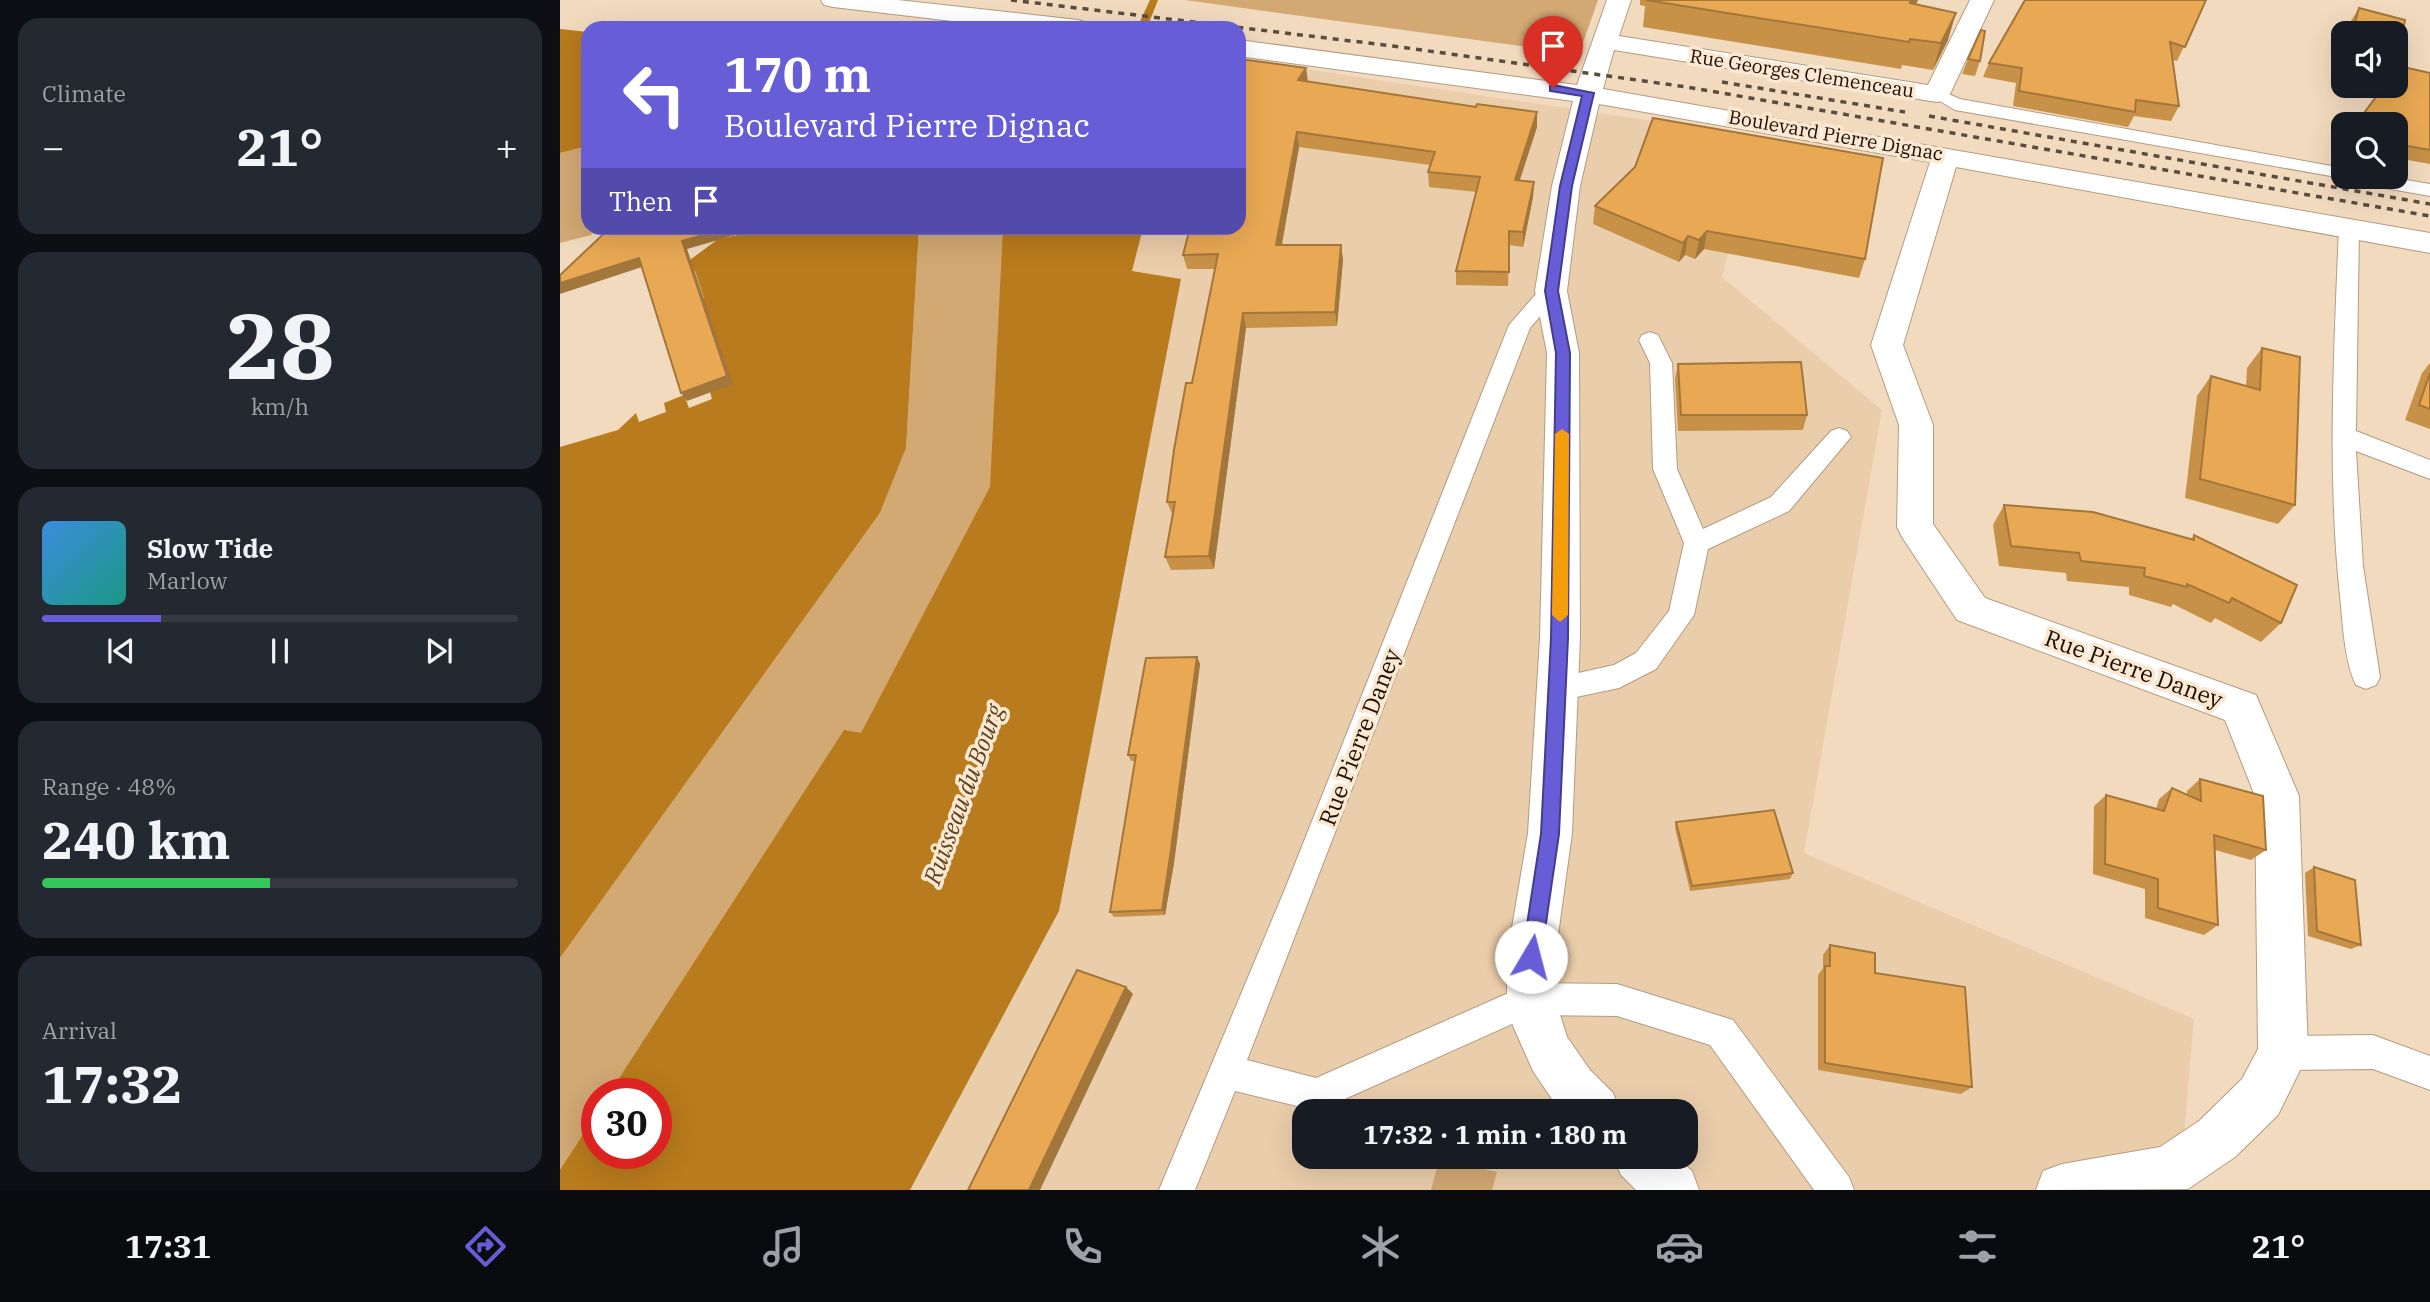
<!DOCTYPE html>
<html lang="en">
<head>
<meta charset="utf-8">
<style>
  :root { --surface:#171b24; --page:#242831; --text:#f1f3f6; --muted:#9ea1a6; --line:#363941; --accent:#675ed7 }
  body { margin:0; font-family:"IBM Plex Serif",serif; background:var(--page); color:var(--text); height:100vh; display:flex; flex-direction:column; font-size:26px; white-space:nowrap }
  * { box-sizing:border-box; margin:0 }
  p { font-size:23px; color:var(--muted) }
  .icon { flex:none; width:38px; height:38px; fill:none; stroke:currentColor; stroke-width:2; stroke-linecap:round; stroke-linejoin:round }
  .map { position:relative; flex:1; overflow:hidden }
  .drawer { display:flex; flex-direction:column; gap:18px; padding:18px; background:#0d0f14; width:560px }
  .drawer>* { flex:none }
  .guide { position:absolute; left:21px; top:21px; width:665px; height:214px; border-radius:21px; box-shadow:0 7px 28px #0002; background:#675ed7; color:#fff; overflow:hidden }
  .buttons { position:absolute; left:1771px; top:21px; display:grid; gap:14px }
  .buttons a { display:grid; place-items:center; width:77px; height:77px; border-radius:14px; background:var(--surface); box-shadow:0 7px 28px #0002; font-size:35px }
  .speed { position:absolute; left:21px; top:1078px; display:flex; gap:14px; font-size:35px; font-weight:700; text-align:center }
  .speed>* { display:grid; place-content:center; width:91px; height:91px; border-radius:50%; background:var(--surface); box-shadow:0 7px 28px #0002; line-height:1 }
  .speed .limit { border:10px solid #d22; background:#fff; color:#111 }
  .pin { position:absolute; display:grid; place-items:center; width:60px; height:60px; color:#fff; margin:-72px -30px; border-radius:50% 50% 50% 0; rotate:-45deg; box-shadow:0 0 7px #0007 }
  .pin .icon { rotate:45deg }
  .me { position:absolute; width:77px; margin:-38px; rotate:8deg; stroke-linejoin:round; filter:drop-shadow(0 0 5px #0008) }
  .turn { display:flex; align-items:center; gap:24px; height:147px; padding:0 28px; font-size:32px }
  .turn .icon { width:91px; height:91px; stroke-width:2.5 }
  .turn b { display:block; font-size:49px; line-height:60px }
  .then { display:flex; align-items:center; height:66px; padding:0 28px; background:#0003; gap:14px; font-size:26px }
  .big { font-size:52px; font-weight:700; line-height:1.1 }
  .drawer .tile { flex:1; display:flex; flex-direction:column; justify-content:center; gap:10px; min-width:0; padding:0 24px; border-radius:21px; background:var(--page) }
  .drawer .dial { align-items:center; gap:0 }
  .dial b { font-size:91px; line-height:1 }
  .song { display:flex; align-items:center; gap:21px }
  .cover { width:84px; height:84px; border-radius:10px; background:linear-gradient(135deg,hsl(210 70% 55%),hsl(170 70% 35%)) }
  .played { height:7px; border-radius:4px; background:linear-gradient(90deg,var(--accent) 25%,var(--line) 25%) }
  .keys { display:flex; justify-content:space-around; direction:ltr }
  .heat { display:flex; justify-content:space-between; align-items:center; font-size:38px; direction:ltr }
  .charge { height:10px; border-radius:5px; background:linear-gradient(90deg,#34c759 48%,var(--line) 0) }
  .trip { position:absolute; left:732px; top:1099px; width:406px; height:70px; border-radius:21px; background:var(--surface); box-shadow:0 7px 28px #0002; font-weight:700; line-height:70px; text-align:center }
  .tabs { display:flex; height:112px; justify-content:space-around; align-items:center; background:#090b0e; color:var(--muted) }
  .tabs .icon { width:49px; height:49px }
  .tabs .on { color:var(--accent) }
  .tabs b { font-size:32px; color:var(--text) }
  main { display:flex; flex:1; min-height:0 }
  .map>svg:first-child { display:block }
</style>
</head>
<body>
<main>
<section class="drawer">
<div class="tile"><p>Climate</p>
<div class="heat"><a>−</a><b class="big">21°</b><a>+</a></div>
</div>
<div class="tile dial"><b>28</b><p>km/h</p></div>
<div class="tile">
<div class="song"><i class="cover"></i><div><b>Slow Tide</b><p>Marlow</p></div></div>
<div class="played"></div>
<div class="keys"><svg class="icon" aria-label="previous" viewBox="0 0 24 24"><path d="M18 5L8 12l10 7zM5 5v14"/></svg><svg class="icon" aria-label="pause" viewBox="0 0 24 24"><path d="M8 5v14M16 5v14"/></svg><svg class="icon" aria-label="next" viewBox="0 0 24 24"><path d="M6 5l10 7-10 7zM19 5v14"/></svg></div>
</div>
<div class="tile"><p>Range · 48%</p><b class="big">240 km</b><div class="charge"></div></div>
<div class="tile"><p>Arrival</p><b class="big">17:32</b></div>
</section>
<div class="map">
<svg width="1870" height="1190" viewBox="0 0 1870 1190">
  <rect width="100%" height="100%" fill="#f2dabe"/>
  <path fill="#eacdaa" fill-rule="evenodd" d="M679,59L1198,137L1162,277L1322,410L1244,853L1634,1019L1619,1190H350L499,911L621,279L572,271L583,228H679ZM744,1111H1125V1157H744Z"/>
  <g fill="#d2a873" fill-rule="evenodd">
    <polygon points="625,0 1038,0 1019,54"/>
    <polygon points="28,146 28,228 38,228 31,235 0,243 0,153"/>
    <path d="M359,228H457L475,408L145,1190H0V958L320,513L346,448ZM37,1094H96V1153H37Z"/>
    <polygon points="879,1160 937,1172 932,1190 871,1190"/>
  </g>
  <g fill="#b87b1d">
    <polygon points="0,29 28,32 28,146 0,153"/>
    <polygon points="206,228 359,228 346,448 320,513 0,958 0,447 58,430 76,413 79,422 106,412 104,403 124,395 129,408 152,399 150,392 171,381 160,347 136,302 144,298 135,271 123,265 157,240"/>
    <polygon points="443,228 583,228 572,271 621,279 499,911 350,1190 0,1190 0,1170 37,1113 37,1153 96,1153 96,1094 49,1094 284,730 301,733 430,487"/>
  </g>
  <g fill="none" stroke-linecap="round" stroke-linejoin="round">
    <polygon fill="#b87b1d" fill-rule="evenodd" points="590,0 598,0 587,28 577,28"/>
    <g stroke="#b39c81" stroke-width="2">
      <g id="lane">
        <polygon points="1377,89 1400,99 1783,168 1783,177 1829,177 1870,184 1870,196 1797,183 1788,179 1395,110 1368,94"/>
        <path d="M1789,221L1799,227L1796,431L1870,460V479L1796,451L1803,566L1820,677L1816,685L1806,689L1796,685C1784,660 1783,624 1780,596C1767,473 1774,350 1779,227Z"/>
        <polygon points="991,284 999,286 1002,291 970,328 687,1060 756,1078 971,983 1057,984 1173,1020 1289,1177 1294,1190 1254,1190 1150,1045 1057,1016 972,1015 758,1111 675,1091 635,1190 599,1190 725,889 949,325 983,286"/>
        <polygon points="1090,332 1098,335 1112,363 1117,469 1143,529 1211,497 1271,431 1279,428 1287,431 1291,437 1229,511 1148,549 1134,615 1096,669 1059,688 997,701 987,698 983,689 987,680 1054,665 1076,653 1109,611 1124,543 1093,469 1090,363 1079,340 1082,335"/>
        <polygon points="1813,1035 1870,1056 1870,1090 1813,1069 1723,1070 1711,1065 1706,1053 1711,1041 1723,1036"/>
      </g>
    </g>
    <g stroke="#b39c81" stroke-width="2">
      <g id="street">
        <polygon points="261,0 338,0 518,20 527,23 531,28 452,28 273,7 264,5"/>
        <polygon points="1047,0 1071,0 1059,36 1368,85 1410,0 1434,0 1390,94 1386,100 1377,102 1054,50 1043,89 1870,233 1870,253 1396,167 1343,345 1373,425 1373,524 1425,598 1696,695 1739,796 1748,1053 1740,1070 1718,1115 1675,1157 1628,1189 1476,1190 1483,1171 1502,1164 1600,1147 1639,1121 1682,1079 1698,1049 1695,796 1665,720 1397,620 1342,537 1337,527 1339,425 1311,345 1370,162 1039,104 1020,186 1007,291 1019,353 1020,638 1012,833 995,957 995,999 1007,1037 1030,1070 1053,1093 1060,1111 1000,1111 973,1071 953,1026 947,999 947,957 968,833 980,638 987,353 975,291 992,186 1013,101 679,56 679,40 1017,85"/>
        <polygon points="1053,1157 1116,1157 1132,1171 1139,1190 1076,1190 1061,1175"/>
      </g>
    </g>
    <use href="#lane" fill="#fff" fill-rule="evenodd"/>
    <use href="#street" fill="#fff" fill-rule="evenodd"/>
    <g stroke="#5b4d3e" stroke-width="3.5" stroke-dasharray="6 6" stroke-linecap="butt">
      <polyline points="451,0 833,46 1127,87 1870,216"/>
      <polyline points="1162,82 1345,112"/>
      <polyline points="1369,116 1870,204"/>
    </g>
  </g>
  <g fill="#c89148">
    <polygon points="1080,0 1358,0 1355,5 1388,40 1373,70 1342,65 1341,69 1083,27 1085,6 1080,5"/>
    <polygon points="1646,0 1617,61 1612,60 1619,106 1611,121 1574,116 1568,127 1453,106 1456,83 1423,77 1429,63"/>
    <polygon points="1799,8 1845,20 1837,59 1836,61 1836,33 1786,33 1789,24"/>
    <polygon points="1783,44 1783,64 1778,63"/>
    <polygon points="1408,59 1420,61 1415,76 1402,74"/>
    <polygon points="1870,73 1870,164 1836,158 1836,124"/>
    <polygon points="748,82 916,107 977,112 977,127 959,181 974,182 973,197 963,247 949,245 948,286 896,285 896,271 917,192 869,187 868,172 870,165 739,147 722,245 781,245 783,260 777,326 686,328 654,569 611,570 605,557 613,516 607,502 655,269 627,269 623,255"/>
    <polygon points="1035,206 1305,259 1299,278 1144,249 1135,259 1125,255 1119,262 1033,224"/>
    <polygon points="1702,348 1735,505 1718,524 1625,498 1637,396 1651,376 1686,386 1687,368"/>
    <polygon points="1870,363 1870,429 1845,420 1862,373"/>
    <polygon points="1118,364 1247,415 1243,430 1118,431 1115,379"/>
    <polygon points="1444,505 1631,539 1634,535 1721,623 1701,642 1655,618 1651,623 1613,604 1611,607 1569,595 1569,587 1507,581 1506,573 1439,566 1433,525"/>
    <polygon points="637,657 640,664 614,863 605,915 554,917 550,912 575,761 571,761 568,755"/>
    <polygon points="1640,779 1706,850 1691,860 1655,850 1658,925 1644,935 1585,918 1585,889 1533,874 1534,806 1546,795 1596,809 1599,799 1612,788 1627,795 1627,791"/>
    <polygon points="1116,822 1233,873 1230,879 1130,891 1115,828"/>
    <polygon points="1754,867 1801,945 1791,949 1748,936 1745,873"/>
    <polygon points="1270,945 1315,973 1412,1087 1401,1094 1258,1070 1258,975 1263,968 1263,955"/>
  </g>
  <g fill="#a3763b">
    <polygon points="1351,0 1358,0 1342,30 1350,3"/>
    <polygon points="1396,13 1388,40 1373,70 1381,43"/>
    <polygon points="746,68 748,82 738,80"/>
    <polygon points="977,112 977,127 955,195 955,180"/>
    <polygon points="737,132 739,147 719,259 716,245"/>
    <polygon points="974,182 973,197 963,247 963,232"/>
    <polygon points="168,228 200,228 127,249 173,384 127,401 121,393 122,241"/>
    <polygon points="1147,231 1144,249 1135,259 1139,240"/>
    <polygon points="1128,236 1125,255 1119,262 1123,243"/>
    <polygon points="781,245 783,260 777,326 775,312"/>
    <polygon points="79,258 85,266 0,294 0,283"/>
    <polygon points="683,313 686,328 654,569 649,556"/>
    <polygon points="637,657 640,664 614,863 605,915 602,910"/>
    <polygon points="566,987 573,994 480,1190 469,1190"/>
  </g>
  <g fill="#e9a954" stroke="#a3763b" stroke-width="2">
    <polygon points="1086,0 1351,0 1350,3 1396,13 1381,43 1350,39 1349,42"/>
    <polygon points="1465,0 1646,0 1625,47 1610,42 1619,106 1576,100 1575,112 1459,91 1462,68 1429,63"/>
    <polygon points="1799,8 1845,20 1837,59 1836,59 1836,33 1792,33"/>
    <polygon points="1421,30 1425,31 1420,61 1408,59"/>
    <polygon points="680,59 746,68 738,80 916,107 917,104 977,112 955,180 974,182 963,232 949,231 949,272 896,271 920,177 868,172 875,152 737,132 716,245 781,245 775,312 683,313 649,556 605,557 615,502 607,502 614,450 626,383 632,383 658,254 623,255 630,228 679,228 679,61"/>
    <polygon points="1839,66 1870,73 1870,150 1836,144 1836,124 1796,124 1824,86 1836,86 1836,70"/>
    <polygon points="1093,118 1323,158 1305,259 1147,231 1139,240 1128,236 1123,243 1035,206 1075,167"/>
    <polygon points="50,228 168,228 122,241 167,376 121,393 79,258 0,283 0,275"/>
    <polygon points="1702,348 1740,357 1735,505 1640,479 1651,376 1700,390"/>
    <polygon points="1241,362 1247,415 1121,415 1118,364"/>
    <polygon points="1870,373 1870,409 1859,405"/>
    <polygon points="1444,505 1533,512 1634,540 1634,535 1737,585 1721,623 1672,598 1669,603 1627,584 1627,587 1584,576 1585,568 1521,561 1519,553 1451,546"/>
    <polygon points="637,657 610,857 602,910 550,912 576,755 568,755 586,658"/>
    <polygon points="1640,779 1703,796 1706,850 1654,835 1658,925 1598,908 1598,879 1545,864 1546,795 1604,811 1612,788 1641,801"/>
    <polygon points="1214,810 1233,873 1132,886 1116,822"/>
    <polygon points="1754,867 1795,880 1801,945 1757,931"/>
    <polygon points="1270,945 1315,953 1315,973 1405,987 1412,1087 1265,1063 1265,966 1270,966"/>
    <polygon points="517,970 566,987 469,1190 408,1190"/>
  </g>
  <polygon fill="#675ed7" stroke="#433d8c" stroke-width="2" points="993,85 1034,93 1012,186 998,291 1010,353 1008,638 999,834 981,957 978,964 971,967 964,964 962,957 981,834 991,638 996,353 985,291 1000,186 1022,96 990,91 990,86"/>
  <polygon fill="#f59e0b" points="1002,429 1009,434 1008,615 1000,622 992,615 995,434"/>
  <g text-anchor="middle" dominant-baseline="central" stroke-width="7" stroke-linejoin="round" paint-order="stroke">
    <g font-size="19" fill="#180f06" stroke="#fce8d1">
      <text transform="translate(1242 73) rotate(9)">Rue Georges Clemenceau</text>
      <text transform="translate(1276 135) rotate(10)">Boulevard Pierre Dignac</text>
    </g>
    <g font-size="23" fill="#180f06" stroke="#fce8d1">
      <text transform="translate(1574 668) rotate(20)">Rue Pierre Daney</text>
      <text transform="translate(799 737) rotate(-69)">Rue Pierre Daney</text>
    </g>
    <g font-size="24" font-style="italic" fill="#5d421f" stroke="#fce8d1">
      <text transform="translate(403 794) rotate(-70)">Ruisseau du Bourg</text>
    </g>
  </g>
</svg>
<div class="buttons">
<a><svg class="icon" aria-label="sound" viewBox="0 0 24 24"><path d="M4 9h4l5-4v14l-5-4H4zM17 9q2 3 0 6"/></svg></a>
<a><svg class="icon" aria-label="search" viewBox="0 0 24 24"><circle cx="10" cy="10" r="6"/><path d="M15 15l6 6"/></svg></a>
</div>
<div class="speed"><div class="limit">30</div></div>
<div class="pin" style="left:993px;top:88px;background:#d93025"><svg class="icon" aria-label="arrive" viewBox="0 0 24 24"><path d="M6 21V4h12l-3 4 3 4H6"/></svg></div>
<svg class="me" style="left:971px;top:957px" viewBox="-20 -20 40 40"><circle r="19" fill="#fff"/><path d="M0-13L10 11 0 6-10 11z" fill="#675ed7"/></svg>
<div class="trip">17:32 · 1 min · 180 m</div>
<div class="guide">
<div class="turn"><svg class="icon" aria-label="left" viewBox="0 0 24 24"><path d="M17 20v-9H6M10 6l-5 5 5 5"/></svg><div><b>170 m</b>Boulevard Pierre Dignac</div></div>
<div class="then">Then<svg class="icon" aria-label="arrive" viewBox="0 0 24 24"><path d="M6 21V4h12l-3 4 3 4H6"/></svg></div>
</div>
</div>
</main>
<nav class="tabs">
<b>17:31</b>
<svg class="icon on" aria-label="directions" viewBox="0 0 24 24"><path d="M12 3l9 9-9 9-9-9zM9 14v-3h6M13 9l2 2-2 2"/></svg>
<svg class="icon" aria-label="music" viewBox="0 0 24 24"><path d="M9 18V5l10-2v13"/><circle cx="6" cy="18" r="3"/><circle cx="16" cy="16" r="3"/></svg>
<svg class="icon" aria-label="phone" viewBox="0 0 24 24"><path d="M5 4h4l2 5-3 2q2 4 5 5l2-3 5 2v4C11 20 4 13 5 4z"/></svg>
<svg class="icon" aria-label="climate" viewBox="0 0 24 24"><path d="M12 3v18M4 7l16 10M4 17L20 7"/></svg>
<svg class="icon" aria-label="car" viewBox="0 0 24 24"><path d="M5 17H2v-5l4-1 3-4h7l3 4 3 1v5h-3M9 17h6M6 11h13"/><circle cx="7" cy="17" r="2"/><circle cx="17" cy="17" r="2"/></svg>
<svg class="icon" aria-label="filters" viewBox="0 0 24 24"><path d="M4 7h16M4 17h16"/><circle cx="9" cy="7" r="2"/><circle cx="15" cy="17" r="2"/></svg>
<b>21°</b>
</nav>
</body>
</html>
